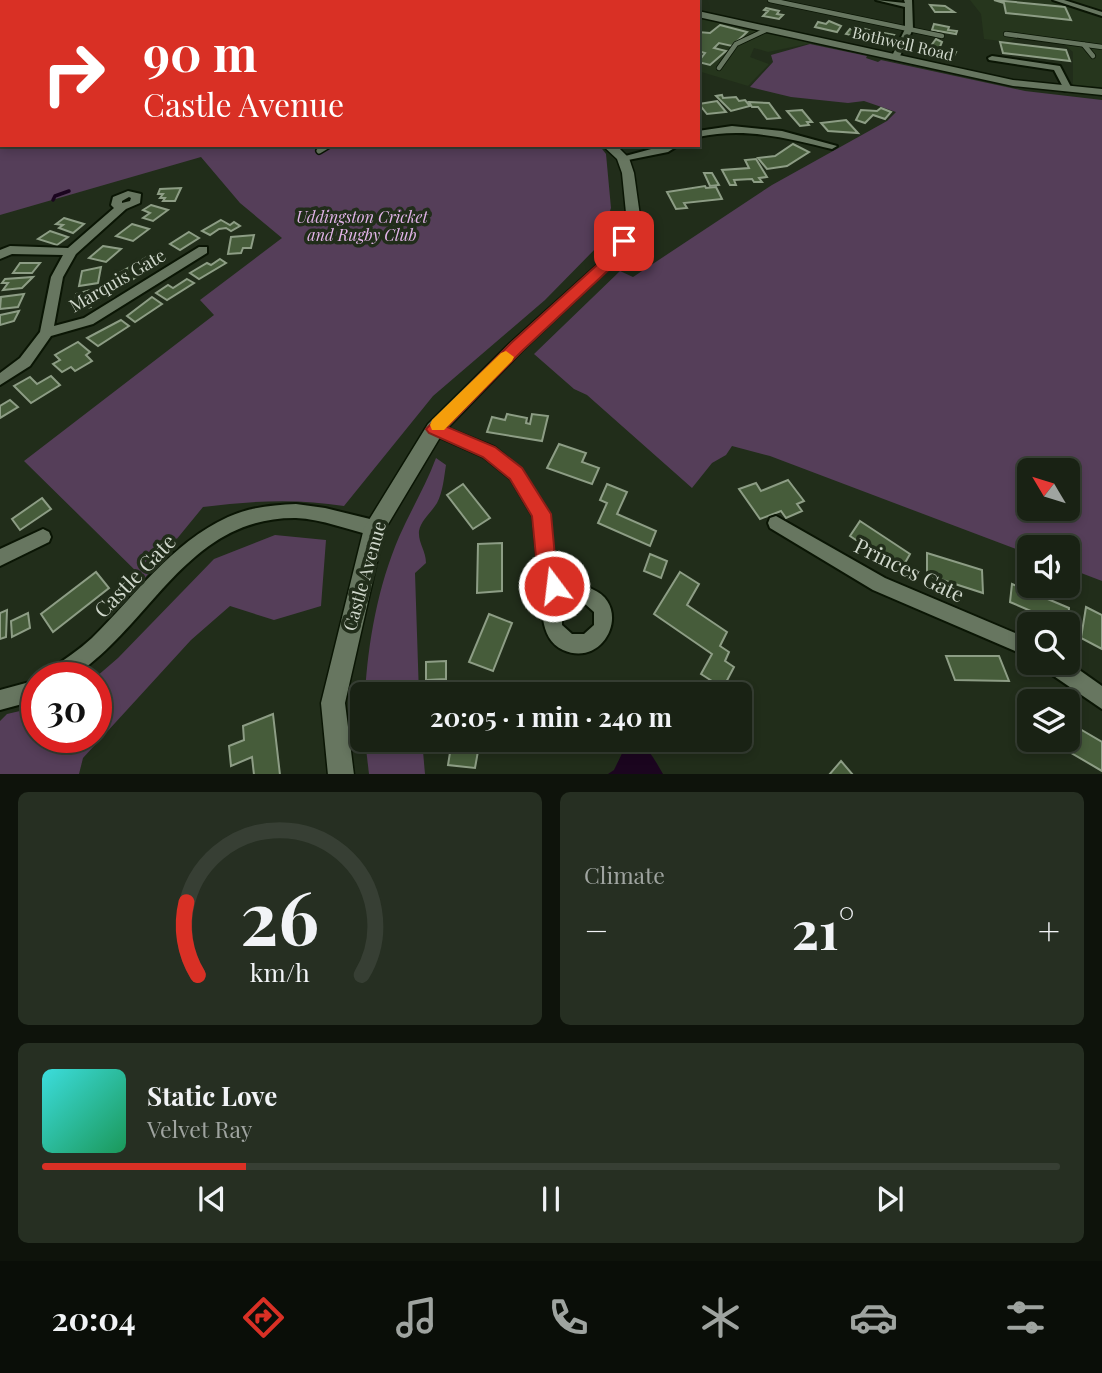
<!DOCTYPE html>
<html lang="en">
<head>
<meta charset="utf-8">
<style>
  :root { --surface:#192214; --page:#262f22; --text:#f1f3f6; --muted:#9fa4a0; --line:#373f34; --accent:#d93025 }
  body { margin:0; font-family:"Playfair Display",serif; background:var(--page); color:var(--text); height:100vh; display:flex; flex-direction:column; font-size:26px; white-space:nowrap }
  * { box-sizing:border-box; margin:0 }
  p { font-size:23px; color:var(--muted) }
  .icon { flex:none; width:38px; height:38px; fill:none; stroke:currentColor; stroke-width:2; stroke-linecap:round; stroke-linejoin:round }
  .map { position:relative; height:774px; overflow:hidden }
  .drawer { display:flex; flex-direction:column; gap:18px; padding:18px; background:#0e130b; flex:1 }
  .drawer>* { flex:none }
  .top-card { position:absolute; left:0px; top:0px; width:700px; height:147px; box-shadow:0 4px 10px #0003,0 0 0 2px var(--line); background:#d93025; color:#fff; overflow:hidden }
  .needle { width:46px; rotate:308deg }
  .fabs { position:absolute; left:1017px; top:458px; display:grid; gap:14px }
  .fabs a { display:grid; place-items:center; width:63px; height:63px; border-radius:10px; background:var(--surface); box-shadow:0 4px 10px #0003,0 0 0 2px var(--line); font-size:35px }
  .speed { position:absolute; left:21px; top:662px; display:flex; gap:14px; font-size:35px; font-weight:700; text-align:center }
  .speed>* { display:grid; place-content:center; width:91px; height:91px; border-radius:50%; background:var(--surface); box-shadow:0 4px 10px #0003,0 0 0 2px var(--line); line-height:1 }
  .speed .limit { border:10px solid #d22; background:#fff; color:#111 }
  .pin { position:absolute; display:grid; place-items:center; width:60px; height:60px; color:#fff; margin:-30px; border-radius:14px; box-shadow:0 4px 10px #0006 }
  .me { position:absolute; width:77px; margin:-38px; rotate:345deg; stroke-linejoin:round; filter:drop-shadow(0 0 5px #0008) }
  .turn { display:flex; align-items:center; gap:24px; height:147px; padding:0 28px; font-size:32px }
  .turn .icon { width:91px; height:91px; stroke-width:2.5 }
  .turn b { display:block; font-size:49px; line-height:60px }
  .big { font-size:52px; font-weight:700; line-height:1.1 }
  .drawer .card { flex:1; display:flex; flex-direction:column; justify-content:center; gap:10px; min-width:0; padding:0 24px; border-radius:10px; background:var(--page) }
  .drawer .dial { align-items:center; gap:0 }
  .dial svg { height:182px; overflow:visible; fill:none; stroke:var(--line); stroke-width:7; stroke-linecap:round; text-anchor:middle }
  .dial text { fill:var(--text); stroke:none }
  .song { display:flex; align-items:center; gap:21px }
  .cover { width:84px; height:84px; border-radius:10px; background:linear-gradient(135deg,hsl(180 70% 55%),hsl(150 70% 35%)) }
  .played { height:7px; border-radius:4px; background:linear-gradient(90deg,var(--accent) 20%,var(--line) 20%) }
  .keys { display:flex; justify-content:space-around; direction:ltr }
  .heat { display:flex; justify-content:space-between; align-items:center; font-size:38px; direction:ltr }
  .drawer .tiles { flex:1; display:grid; gap:18px; grid-template-columns:1fr 1fr }
  .card:last-child { grid-column:span 2 }
  .trip { position:absolute; left:350px; top:682px; width:402px; height:70px; border-radius:10px; background:var(--surface); box-shadow:0 4px 10px #0003,0 0 0 2px var(--line); font-weight:700; line-height:70px; text-align:center }
  .dock { display:flex; height:112px; justify-content:space-around; align-items:center; background:#0a0e08; color:var(--muted) }
  .dock .icon { width:49px; height:49px }
  .dock .on { color:var(--accent) }
  .dock b { font-size:32px; color:var(--text) }
  .map>svg:first-child { display:block }
</style>
</head>
<body>
<div class="map">
<svg width="1102" height="775" viewBox="0 0 1102 775">
  <rect width="100%" height="100%" fill="#212d1a"/>
  <g fill="#26361d">
    <polygon points="970,0 1102,0 1102,87 1073,86 1073,52 1065,45 1016,38 1009,42 984,39 981,14"/>
    <polygon points="698,16 812,43 768,52 754,48 750,57 769,64 748,86 698,71"/>
  </g>
  <g fill="#553e59" fill-rule="evenodd">
    <path d="M810,44L867,56L866,58L878,62L881,60L1025,91L1102,100V581L1068,568V548H1029V554L770,456L732,446L726,455L712,463L692,488L587,395L574,389L534,354L620,271L633,277L772,185L887,121L896,112L864,101L848,103L791,97L750,87L773,62L771,55ZM1029,471H1068V509H1029Z"/>
    <path d="M0,62L2,145H599L606,154L611,208L598,246L545,300L433,396L344,506C295,498 252,501 203,507L144,579L24,461L214,315L200,300L282,238L240,203L201,157L0,215Z"/>
    <path d="M436,458L446,465C444,477 443,492 437,503C431,513 421,520 419,531C418,543 426,551 426,563L415,573L419,695H365C368,641 378,586 399,537C411,510 426,485 436,458Z"/>
    <polygon points="275,535 326,540 321,606 274,620 230,606 191,640 83,758 79,774 0,774 0,721 7,714 37,707 37,737 96,737 96,677 118,658 214,559"/>
    <polygon points="365,740 422,740 425,774 369,774"/>
  </g>
  <path fill="#1b051f" d="M628,741C647,742 654,759 663,774H608L614,770Z"/>
  <g fill="none" stroke-linecap="round" stroke-linejoin="round">
    <polyline stroke="#1b051f" stroke-width="3.5" points="53,200 55,196 69,191"/>
  </g>
  <g fill="#465c3a" stroke="#8d9d85" stroke-width="2">
    <polygon points="994,0 1065,7 1071,20 1006,13 1004,3"/>
    <polygon points="930,5 945,6 954,12 935,12"/>
    <polygon points="766,8 779,11 777,14 783,15 779,19 763,16 768,11 764,10"/>
    <polygon points="829,21 841,26 837,32 815,27 818,22 826,24"/>
    <polygon points="934,24 949,27 948,30 957,31 956,34 932,30"/>
    <polygon points="720,25 747,32 732,46 719,43 714,48 726,51 710,65 698,62 705,53 698,51 698,32 710,33"/>
    <polygon points="861,28 869,30 863,38 846,34 850,29 858,31"/>
    <polygon points="884,33 894,35 888,43 870,39 873,34 882,36"/>
    <polygon points="936,39 942,42 939,49 956,52 954,56 927,51"/>
    <polygon points="1000,42 1066,50 1070,61 1003,53"/>
    <polygon points="722,95 723,98 736,97 739,101 745,100 750,106 731,111 716,96"/>
    <polygon points="717,101 726,112 707,114 699,104"/>
    <polygon points="749,102 769,103 780,118 767,119 758,107 752,107"/>
    <polygon points="881,108 891,112 885,119 873,115 865,123 856,120 861,110 877,111"/>
    <polygon points="802,110 812,122 807,122 809,125 800,126 787,111"/>
    <polygon points="846,120 858,133 828,131 821,123"/>
    <polygon points="793,144 809,152 787,166 767,169 758,158 775,156"/>
    <polygon points="756,159 767,177 759,178 762,182 754,182 752,179 734,180 736,185 730,185 722,170 749,168 745,160"/>
    <polygon points="704,173 712,173 719,185 710,186"/>
    <polygon points="705,186 706,188 716,187 722,199 684,203 687,208 676,209 667,192"/>
    <polygon points="181,188 175,201 163,201 165,198 160,198 163,194 158,194 160,189"/>
    <polygon points="151,205 168,210 153,221 143,218 150,213 143,210"/>
    <polygon points="64,218 84,224 73,233 59,228 63,225 56,224"/>
    <polygon points="221,220 230,225 234,222 240,226 231,231 226,228 219,229 210,235 202,231"/>
    <polygon points="132,224 149,229 133,241 116,236"/>
    <polygon points="50,231 68,237 57,245 38,239"/>
    <polygon points="189,232 199,238 180,250 170,244"/>
    <polygon points="254,235 251,248 243,248 241,253 228,254 231,237"/>
    <polygon points="103,246 121,249 106,262 89,258"/>
    <polygon points="149,256 160,263 130,281 119,273"/>
    <polygon points="220,259 226,263 199,279 190,273 207,263 211,265"/>
    <polygon points="20,263 40,263 32,273 13,273"/>
    <polygon points="101,267 98,283 79,286 82,271"/>
    <polygon points="33,277 22,288 3,290 8,283 2,283 5,279"/>
    <polygon points="187,279 194,283 167,300 156,293 168,285 173,288"/>
    <polygon points="101,287 101,300 91,303 91,307 75,311 76,294"/>
    <polygon points="24,294 18,307 0,309 1,297"/>
    <polygon points="152,297 162,304 135,322 127,316"/>
    <polygon points="19,311 14,321 0,325 0,315"/>
    <polygon points="121,320 129,326 98,346 87,338"/>
    <polygon points="78,342 90,352 86,355 92,361 75,371 71,367 62,372 53,364 60,360 55,355"/>
    <polygon points="51,376 60,385 31,403 14,386 30,377 37,384"/>
    <polygon points="10,400 18,407 0,418 0,406"/>
    <polygon points="507,414 527,418 526,423 530,424 532,414 548,416 542,441 487,432 492,417 505,420"/>
    <polygon points="559,444 586,453 582,462 599,468 592,484 547,468"/>
    <polygon points="788,480 804,501 797,504 802,511 786,518 781,511 760,519 739,489 756,483 761,491"/>
    <polygon points="463,484 490,518 473,529 447,495"/>
    <polygon points="607,484 627,492 617,514 656,531 650,546 598,523 607,503 600,500"/>
    <polygon points="42,498 51,509 20,530 12,519"/>
    <polygon points="860,521 910,554 901,570 850,536"/>
    <polygon points="502,543 502,591 477,593 478,544"/>
    <polygon points="927,553 982,570 983,593 927,575"/>
    <polygon points="650,554 667,561 661,578 644,571"/>
    <polygon points="96,572 109,588 53,632 41,614"/>
    <polygon points="680,572 699,584 687,605 727,632 720,646 729,652 725,661 734,667 723,688 701,674 712,654 654,614"/>
    <polygon points="1012,584 1069,608 1068,627 1010,602"/>
    <polygon points="1086,607 1102,615 1102,649 1081,638"/>
    <polygon points="7,610 6,637 0,639 0,613"/>
    <polygon points="28,613 30,628 12,637 11,621"/>
    <polygon points="489,614 512,623 493,671 469,662"/>
    <polygon points="946,656 999,656 1009,681 955,680"/>
    <polygon points="446,661 446,679 426,680 426,662"/>
    <polygon points="273,714 280,775 254,775 252,757 231,766 229,746 244,740 243,726"/>
    <polygon points="1068,722 1102,742 1102,771 1049,740 1068,740"/>
    <polygon points="452,740 480,740 475,768 448,765"/>
    <polygon points="841,761 853,775 829,775"/>
  </g>
  <g fill="none" stroke-linecap="round" stroke-linejoin="round">
    <g stroke="#0a1504" stroke-width="6">
      <g id="lane-far1">
        <polyline points="228,0 230,2"/>
        <polyline points="770,0 942,36"/>
        <polyline points="615,2 618,0"/>
        <polyline points="1006,34 1102,47"/>
        <polyline points="1084,45 1093,56"/>
        <polyline points="719,68 736,44 768,29"/>
      </g>
    </g>
    <g stroke="#0a1504" stroke-width="8">
      <polyline id="lane" points="319,151 329,145"/>
    </g>
    <g stroke="#0a1504" stroke-width="4">
      <g id="street">
        <rect x="62" y="0" width="8" height="2"/>
        <rect x="155" y="0" width="8" height="2"/>
        <polygon points="307,0 316,0 317,2 309,2"/>
        <polygon points="413,0 425,0 411,2"/>
        <polygon points="876,0 905,3 904,0 912,0 913,29 898,60 891,58 905,29 905,7"/>
        <polygon points="1053,0 1064,0 1102,12 1102,16"/>
        <polygon points="992,56 1060,66 1072,89 1065,91 1054,70 989,60 988,58"/>
        <path d="M732,126L782,131L837,146L832,149C787,138 745,127 698,137V131Z"/>
        <polygon points="666,145 679,145 668,152 623,161 618,158"/>
        <path d="M128,191L141,194L140,203L126,209L76,254L63,277L54,326L84,318L199,247H207V253L93,324L51,336L30,366L0,385V373L20,358L40,332L51,277L63,255L12,254L0,259V250L10,246L68,248L114,208L111,205L113,197ZM129,197L131,198L130,201L122,203V201Z"/>
        <path d="M435,423L494,447L521,469L549,514L555,566L566,587C576,584 583,584 592,589C633,606 605,669 563,650C550,644 545,632 543,619L552,596L538,567L533,516L511,479L484,457L430,433L428,429L430,425ZM572,603H584L594,612V625L584,634H572L562,625V612Z"/>
        <path d="M296,504L325,508L374,520L380,523L382,528L380,533L374,536C349,530 322,519 296,518C195,517 158,609 90,664L72,677H47L49,670C64,660 79,650 92,638C135,596 171,543 228,517C250,507 273,505 296,504Z"/>
        <polygon points="776,516 885,578 1029,639 1029,657 873,590 770,528 768,523 770,518"/>
        <polygon points="43,529 49,532 51,537 49,542 0,566 0,549"/>
        <polygon points="1068,662 1102,686 1102,709 1045,670 1043,663"/>
        <polygon points="37,680 37,700 0,710 0,690"/>
      </g>
    </g>
    <g stroke="#0a1504" stroke-width="3">
      <g id="secondary">
        <polygon points="128,0 144,0 127,2"/>
        <polygon points="425,0 434,0 435,2 426,2"/>
        <polygon points="629,0 644,0 645,2 630,2"/>
        <polygon points="698,11 1013,80 1102,89 1102,95 1013,86 698,17"/>
        <rect x="0" y="23" width="2" height="6"/>
        <polygon points="602,145 616,145 629,158 634,173 641,223 620,258 522,351 442,434 384,531 345,703 354,775 328,775 321,703 364,528 428,424 510,343 608,255 627,223 622,173 617,159"/>
      </g>
    </g>
    <use href="#lane-far1" stroke="#677660" stroke-width="4.5"/>
    <use href="#lane" stroke="#677660" stroke-width="5"/>
    <use href="#street" fill="#677660" fill-rule="evenodd"/>
    <use href="#secondary" fill="#677660" fill-rule="evenodd"/>
  </g>
  <polygon fill="#d93025" stroke="#8d1f18" stroke-width="2" points="624,237 630,241 618,261 522,351 447,427 495,447 522,468 551,514 556,567 564,586 561,592 554,595 547,592 537,567 532,516 510,479 483,457 429,433 426,429 511,343 608,255 619,238"/>
  <polygon fill="#f59e0b" points="506,351 514,357 512,361 444,430 432,430 430,425 432,420 501,353"/>
  <g text-anchor="middle" dominant-baseline="central" stroke-width="7" stroke-linejoin="round" paint-order="stroke">
    <g font-size="16" fill="#d0d8cc" stroke="#212d1a">
      <text transform="translate(903 43) rotate(13)">Bothwell Road</text>
    </g>
    <g font-size="16" font-style="italic" fill="#e3b5ea" stroke="#212d1a">
      <text x="362" y="216">Uddingston Cricket<tspan x="362" dy="18">and Rugby Club</tspan></text>
    </g>
    <g font-size="18" fill="#d0d8cc" stroke="#212d1a">
      <text transform="translate(117 280) rotate(-30)">Marquis Gate</text>
      <text transform="translate(364 576) rotate(-74)">Castle Avenue</text>
    </g>
    <g font-size="21" fill="#d0d8cc" stroke="#212d1a">
      <text transform="translate(910 569) rotate(26)">Princes Gate</text>
      <text transform="translate(134 575) rotate(-46)">Castle Gate</text>
    </g>
  </g>
</svg>
<div class="fabs">
<a><svg class="needle" viewBox="-14 -14 28 28"><path d="M0-13l5 13h-10z" fill="#e53935"/><path d="M0 13l5-13h-10z" fill="#9fa4a0"/></svg></a>
<a><svg class="icon" aria-label="sound" viewBox="0 0 24 24"><path d="M4 9h4l5-4v14l-5-4H4zM17 9q2 3 0 6"/></svg></a>
<a><svg class="icon" aria-label="search" viewBox="0 0 24 24"><circle cx="10" cy="10" r="6"/><path d="M15 15l6 6"/></svg></a>
<a><svg class="icon" aria-label="layers" viewBox="0 0 24 24"><path d="M12 4l9 5-9 5-9-5zM3 14l9 5 9-5"/></svg></a>
</div>
<div class="speed"><div class="limit">30</div></div>
<div class="pin" style="left:624px;top:241px;background:#d93025"><svg class="icon" aria-label="arrive" viewBox="0 0 24 24"><path d="M6 21V4h12l-3 4 3 4H6"/></svg></div>
<svg class="me" style="left:554px;top:586px" viewBox="-20 -20 40 40"><circle r="17" fill="#d93025" stroke="#fff" stroke-width="3"/><path d="M0-11L8 9 0 5-8 9z" fill="#fff"/></svg>
<div class="trip">20:05 · 1 min · 240 m</div>
<div class="top-card">
<div class="turn"><svg class="icon" aria-label="right" viewBox="0 0 24 24"><path d="M7 20v-9h11M14 6l5 5-5 5"/></svg><div><b>90 m</b>Castle Avenue</div></div>
</div>
</div>
<section class="drawer">
<div class="tiles">
<div class="card dial"><svg viewBox="0 0 100 80">
<path d="M14 69A42 42 0 1 1 86 69"/>
<path d="M14 69A42 42 0 0 1 9 37" stroke="#d93025"/>
<text x="50" y="56" font-size="32" font-weight="700">26</text>
<text x="50" y="72" font-size="11">km/h</text>
</svg></div>
<div class="card"><p>Climate</p>
<div class="heat"><a>−</a><b class="big">21°</b><a>+</a></div>
</div>
<div class="card">
<div class="song"><i class="cover"></i><div><b>Static Love</b><p>Velvet Ray</p></div></div>
<div class="played"></div>
<div class="keys"><svg class="icon" aria-label="previous" viewBox="0 0 24 24"><path d="M18 5L8 12l10 7zM5 5v14"/></svg><svg class="icon" aria-label="pause" viewBox="0 0 24 24"><path d="M8 5v14M16 5v14"/></svg><svg class="icon" aria-label="next" viewBox="0 0 24 24"><path d="M6 5l10 7-10 7zM19 5v14"/></svg></div>
</div>
</div>
</section>
<nav class="dock">
<b>20:04</b>
<svg class="icon on" aria-label="directions" viewBox="0 0 24 24"><path d="M12 3l9 9-9 9-9-9zM9 14v-3h6M13 9l2 2-2 2"/></svg>
<svg class="icon" aria-label="music" viewBox="0 0 24 24"><path d="M9 18V5l10-2v13"/><circle cx="6" cy="18" r="3"/><circle cx="16" cy="16" r="3"/></svg>
<svg class="icon" aria-label="phone" viewBox="0 0 24 24"><path d="M5 4h4l2 5-3 2q2 4 5 5l2-3 5 2v4C11 20 4 13 5 4z"/></svg>
<svg class="icon" aria-label="climate" viewBox="0 0 24 24"><path d="M12 3v18M4 7l16 10M4 17L20 7"/></svg>
<svg class="icon" aria-label="car" viewBox="0 0 24 24"><path d="M5 17H2v-5l4-1 3-4h7l3 4 3 1v5h-3M9 17h6M6 11h13"/><circle cx="7" cy="17" r="2"/><circle cx="17" cy="17" r="2"/></svg>
<svg class="icon" aria-label="filters" viewBox="0 0 24 24"><path d="M4 7h16M4 17h16"/><circle cx="9" cy="7" r="2"/><circle cx="15" cy="17" r="2"/></svg>
</nav>
</body>
</html>
